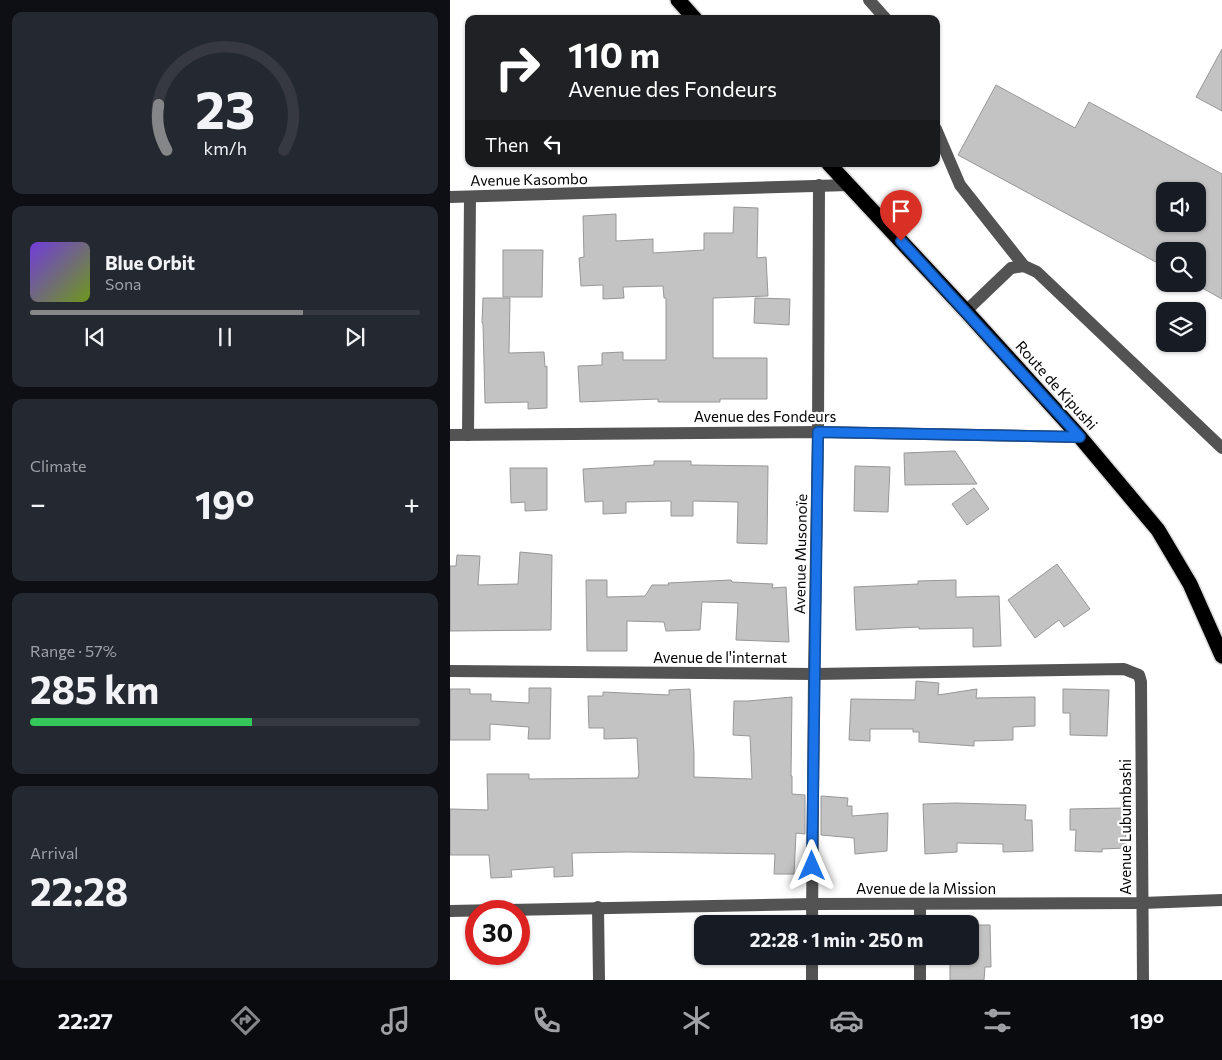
<!DOCTYPE html>
<html lang="en">
<head>
<meta charset="utf-8">
<style>
  :root { --surface:#171b24; --page:#242831; --text:#f1f3f6; --muted:#9ea1a6; --line:#363941; --accent:#858687 }
  body { margin:0; font-family:Commissioner,sans-serif; background:var(--page); color:var(--text); height:100vh; display:flex; flex-direction:column; font-size:19px; white-space:nowrap }
  * { box-sizing:border-box; margin:0 }
  p { font-size:16px; color:var(--muted) }
  .icon { flex:none; width:28px; height:28px; fill:none; stroke:currentColor; stroke-width:2; stroke-linecap:round; stroke-linejoin:round }
  .map { position:relative; flex:1; overflow:hidden }
  .details { display:flex; flex-direction:column; gap:12px; padding:12px; background:#0d0f14; width:450px }
  .details>* { flex:none }
  .top-card { position:absolute; left:15px; top:15px; width:475px; height:152px; border-radius:10px; box-shadow:0 1px 4px #0004; background:#202124; color:#fff; overflow:hidden }
  .fabs { position:absolute; left:706px; top:182px; display:grid; gap:10px }
  .fabs a { display:grid; place-items:center; width:50px; height:50px; border-radius:10px; background:var(--surface); box-shadow:0 1px 4px #0004; font-size:25px }
  .speed { position:absolute; left:15px; top:900px; display:flex; gap:10px; font-size:25px; font-weight:700; text-align:center }
  .speed>* { display:grid; place-content:center; width:65px; height:65px; border-radius:50%; background:var(--surface); box-shadow:0 1px 4px #0004; line-height:1 }
  .speed .limit { border:8px solid #d22; background:#fff; color:#111 }
  .pin { position:absolute; display:grid; place-items:center; width:42px; height:42px; color:#fff; margin:-51px -21px; border-radius:50% 50% 50% 0; rotate:-45deg; box-shadow:0 0 5px #0007 }
  .pin .icon { rotate:45deg }
  .me { position:absolute; width:55px; margin:-28px; rotate:0deg; stroke-linejoin:round; filter:drop-shadow(0 0 4px #0008) }
  .turn { display:flex; align-items:center; gap:18px; height:105px; padding:0 20px; font-size:22px }
  .turn .icon { width:65px; height:65px; stroke-width:2.5 }
  .turn b { display:block; font-size:35px; line-height:42px }
  .then { display:flex; align-items:center; height:48px; padding:0 20px; background:#0003; gap:10px; font-size:19px }
  .big { font-size:38px; font-weight:700; line-height:1.1 }
  .details .tile { flex:1; display:flex; flex-direction:column; justify-content:center; gap:8px; min-width:0; padding:0 18px; border-radius:10px; background:var(--page) }
  .details .dial { align-items:center; gap:0 }
  .dial svg { height:130px; overflow:visible; fill:none; stroke:var(--line); stroke-width:7; stroke-linecap:round; text-anchor:middle }
  .dial text { fill:var(--text); stroke:none }
  .song { display:flex; align-items:center; gap:15px }
  .cover { width:60px; height:60px; border-radius:8px; background:linear-gradient(135deg,hsl(260 70% 55%),hsl(80 70% 35%)) }
  .played { height:5px; border-radius:2px; background:linear-gradient(90deg,var(--accent) 70%,var(--line) 70%) }
  .keys { display:flex; justify-content:space-around; direction:ltr }
  .heat { display:flex; justify-content:space-between; align-items:center; font-size:28px; direction:ltr }
  .charge { height:8px; border-radius:4px; background:linear-gradient(90deg,#34c759 57%,var(--line) 0) }
  .trip { position:absolute; left:244px; top:915px; width:285px; height:50px; border-radius:10px; background:var(--surface); box-shadow:0 1px 4px #0004; font-weight:700; line-height:50px; text-align:center }
  .tabs { display:flex; height:80px; justify-content:space-around; align-items:center; background:#090b0e; color:var(--muted) }
  .tabs .icon { width:35px; height:35px }
  .tabs .current { color:var(--accent) }
  .tabs b { font-size:22px; color:var(--text) }
  main { display:flex; flex:1; min-height:0 }
  .map>svg:first-child { display:block }
</style>
</head>
<body>
<main>
<section class="details">
<div class="tile dial"><svg viewBox="0 0 100 80">
<path d="M14 69A42 42 0 1 1 86 69"/>
<path d="M14 69A42 42 0 0 1 9 41" stroke="#858687"/>
<text x="50" y="56" font-size="32" font-weight="700">23</text>
<text x="50" y="72" font-size="11">km/h</text>
</svg></div>
<div class="tile">
<div class="song"><i class="cover"></i><div><b>Blue Orbit</b><p>Sona</p></div></div>
<div class="played"></div>
<div class="keys"><svg class="icon" aria-label="previous" viewBox="0 0 24 24"><path d="M18 5L8 12l10 7zM5 5v14"/></svg><svg class="icon" aria-label="pause" viewBox="0 0 24 24"><path d="M8 5v14M16 5v14"/></svg><svg class="icon" aria-label="next" viewBox="0 0 24 24"><path d="M6 5l10 7-10 7zM19 5v14"/></svg></div>
</div>
<div class="tile"><p>Climate</p>
<div class="heat"><a>−</a><b class="big">19°</b><a>+</a></div>
</div>
<div class="tile"><p>Range · 57%</p><b class="big">285 km</b><div class="charge"></div></div>
<div class="tile"><p>Arrival</p><b class="big">22:28</b></div>
</section>
<div class="map">
<svg width="772" height="980" viewBox="0 0 772 980">
  <rect width="100%" height="100%" fill="#fff"/>
  <g fill="#c3c3c3" stroke="#979797" fill-rule="evenodd">
    <polygon points="772,49 772,111 746,97"/>
    <path d="M546,85L625,128L639,102L772,174V299L745,284H748V251H715V267L508,155ZM715,191H748V224H715Z"/>
    <polygon points="284,207 308,208 307,258 316,257 318,296 263,298 263,358 317,358 317,399 270,399 270,402 208,402 208,399 130,402 128,366 152,365 152,353 173,352 173,360 216,360 216,298 214,298 213,286 173,287 174,298 153,299 153,285 131,286 129,258 134,257 133,216 166,214 166,241 203,239 203,253 254,250 254,233 283,233"/>
    <polygon points="53,250 93,250 92,297 53,297"/>
    <polygon points="33,298 60,298 59,353 94,352 95,367 97,366 97,408 78,409 78,402 35,403 33,324 32,323"/>
    <polygon points="305,298 340,299 339,325 304,323"/>
    <polygon points="505,451 527,484 455,485 454,453"/>
    <polygon points="204,461 241,461 241,465 318,466 317,544 287,543 288,502 243,501 243,516 221,516 221,501 176,502 176,513 153,514 153,501 135,502 133,469 204,465"/>
    <polygon points="405,466 440,467 438,512 404,511"/>
    <polygon points="60,468 97,468 97,510 75,511 75,502 61,503"/>
    <polygon points="524,488 539,509 517,525 502,504"/>
    <polygon points="70,552 102,555 101,630 0,631 0,566 6,566 7,555 30,556 28,585 68,584"/>
    <polygon points="607,564 640,609 614,627 609,620 585,638 558,600"/>
    <polygon points="136,580 157,580 157,597 195,596 202,585 219,585 218,583 259,581 281,580 282,582 323,584 322,588 336,587 339,642 286,640 288,603 252,602 250,630 216,631 214,622 177,621 177,651 137,651"/>
    <polygon points="506,580 506,597 549,596 551,646 523,647 523,628 469,629 469,627 406,630 404,587 468,584 468,581"/>
    <polygon points="466,681 489,683 488,695 527,689 526,698 585,697 585,726 563,727 563,740 524,741 524,746 469,742 469,732 463,732 463,729 420,729 420,741 399,740 401,699 465,700"/>
    <polygon points="79,688 101,688 100,739 78,739 79,727 40,724 40,740 0,740 0,689 20,689 20,694 41,694 41,701 79,703"/>
    <polygon points="240,689 244,753 244,777 302,779 300,736 283,735 284,701 298,701 342,697 341,776 342,776 342,794 355,795 355,834 346,833 344,874 324,874 325,854 178,852 122,853 123,876 104,877 104,867 61,870 62,877 41,878 39,855 0,855 0,809 38,810 37,774 79,774 79,779 188,778 188,776 189,775 187,738 154,739 154,728 139,728 138,696 153,696 153,692 219,695 219,690"/>
    <polygon points="613,689 659,690 657,736 620,735 620,713 613,713"/>
    <polygon points="371,796 398,798 397,806 402,806 402,816 438,813 437,851 405,854 404,838 371,835"/>
    <polygon points="505,803 576,805 575,820 582,820 583,851 553,852 553,844 507,843 507,852 475,854 473,804"/>
    <polygon points="675,808 676,848 652,849 652,852 625,851 626,830 620,830 620,809"/>
    <polygon points="520,925 540,925 541,967 535,967 534,980 500,980 500,956 520,956"/>
  </g>
  <g fill="none" stroke-linecap="round" stroke-linejoin="round">
    <g stroke="#dbdbdb" stroke-width="18">
      <g id="highway">
        <polyline points="228,0 245,19"/>
        <polyline points="379,164 516,311 630,437 708,530 740,584 772,656"/>
      </g>
    </g>
    <g stroke="#535353" stroke-width="12">
      <polyline points="419,0 436,19"/>
      <polyline points="486,129 510,185 574,266 587,272 772,448"/>
      <polyline points="0,197 399,185"/>
      <polyline points="516,311 561,268 574,266"/>
      <polyline points="0,435 368,432 630,437"/>
      <polyline points="18,435 20,197"/>
      <polyline points="0,671 364,674 674,669 689,675 691,682 693,980"/>
      <polyline points="470,904 470,924"/>
      <polyline points="148,907 149,980"/>
      <polyline points="0,911 362,904 692,903 772,900"/>
      <polyline points="362,924 364,674 368,432 369,185"/>
      <polyline points="362,956 362,980"/>
      <polyline points="470,956 470,980"/>
    </g>
    <use href="#highway" stroke="#000" stroke-width="15"/>
  </g>
  <g fill="none" stroke-linecap="round" stroke-linejoin="round">
    <g stroke="#114b97" stroke-width="12">
      <polyline id="route" points="362,866 368,432 630,437 451,241"/>
    </g>
    <use href="#route" stroke="#1a73e8" stroke-width="9"/>
  </g>
  <g text-anchor="middle" dominant-baseline="central" stroke-width="4.5" stroke-linejoin="round" paint-order="stroke">
    <g font-size="15" fill="#000" stroke="#fff">
      <text transform="translate(79 179) rotate(-1)">Avenue Kasombo</text>
      <text transform="translate(607 385) rotate(48)">Route de Kipushi</text>
      <text x="315" y="416">Avenue des Fondeurs</text>
      <text transform="translate(350 554) rotate(-89)">Avenue Musonoïe</text>
      <text x="270" y="657">Avenue de l'internat</text>
      <text transform="translate(675 827) rotate(-90)">Avenue Lubumbashi</text>
      <text x="476" y="888">Avenue de la Mission</text>
    </g>
  </g>
</svg>
<div class="fabs">
<a><svg class="icon" aria-label="sound" viewBox="0 0 24 24"><path d="M4 9h4l5-4v14l-5-4H4zM17 9q2 3 0 6"/></svg></a>
<a><svg class="icon" aria-label="search" viewBox="0 0 24 24"><circle cx="10" cy="10" r="6"/><path d="M15 15l6 6"/></svg></a>
<a><svg class="icon" aria-label="layers" viewBox="0 0 24 24"><path d="M12 4l9 5-9 5-9-5zM3 14l9 5 9-5"/></svg></a>
</div>
<div class="speed"><div class="limit">30</div></div>
<div class="pin" style="left:451px;top:241px;background:#d93025"><svg class="icon" aria-label="arrive" viewBox="0 0 24 24"><path d="M6 21V4h12l-3 4 3 4H6"/></svg></div>
<svg class="me" style="left:362px;top:866px" viewBox="-20 -20 40 40"><path d="M0-17L14 15 0 8-14 15z" fill="#1a73e8" stroke="#fff" stroke-width="4"/></svg>
<div class="trip">22:28 · 1 min · 250 m</div>
<div class="top-card">
<div class="turn"><svg class="icon" aria-label="right" viewBox="0 0 24 24"><path d="M7 20v-9h11M14 6l5 5-5 5"/></svg><div><b>110 m</b>Avenue des Fondeurs</div></div>
<div class="then">Then<svg class="icon" aria-label="left" viewBox="0 0 24 24"><path d="M17 20v-9H6M10 6l-5 5 5 5"/></svg></div>
</div>
</div>
</main>
<nav class="tabs">
<b>22:27</b>
<svg class="icon current" aria-label="directions" viewBox="0 0 24 24"><path d="M12 3l9 9-9 9-9-9zM9 14v-3h6M13 9l2 2-2 2"/></svg>
<svg class="icon" aria-label="music" viewBox="0 0 24 24"><path d="M9 18V5l10-2v13"/><circle cx="6" cy="18" r="3"/><circle cx="16" cy="16" r="3"/></svg>
<svg class="icon" aria-label="phone" viewBox="0 0 24 24"><path d="M5 4h4l2 5-3 2q2 4 5 5l2-3 5 2v4C11 20 4 13 5 4z"/></svg>
<svg class="icon" aria-label="climate" viewBox="0 0 24 24"><path d="M12 3v18M4 7l16 10M4 17L20 7"/></svg>
<svg class="icon" aria-label="car" viewBox="0 0 24 24"><path d="M5 17H2v-5l4-1 3-4h7l3 4 3 1v5h-3M9 17h6M6 11h13"/><circle cx="7" cy="17" r="2"/><circle cx="17" cy="17" r="2"/></svg>
<svg class="icon" aria-label="filters" viewBox="0 0 24 24"><path d="M4 7h16M4 17h16"/><circle cx="9" cy="7" r="2"/><circle cx="15" cy="17" r="2"/></svg>
<b>19°</b>
</nav>
</body>
</html>
